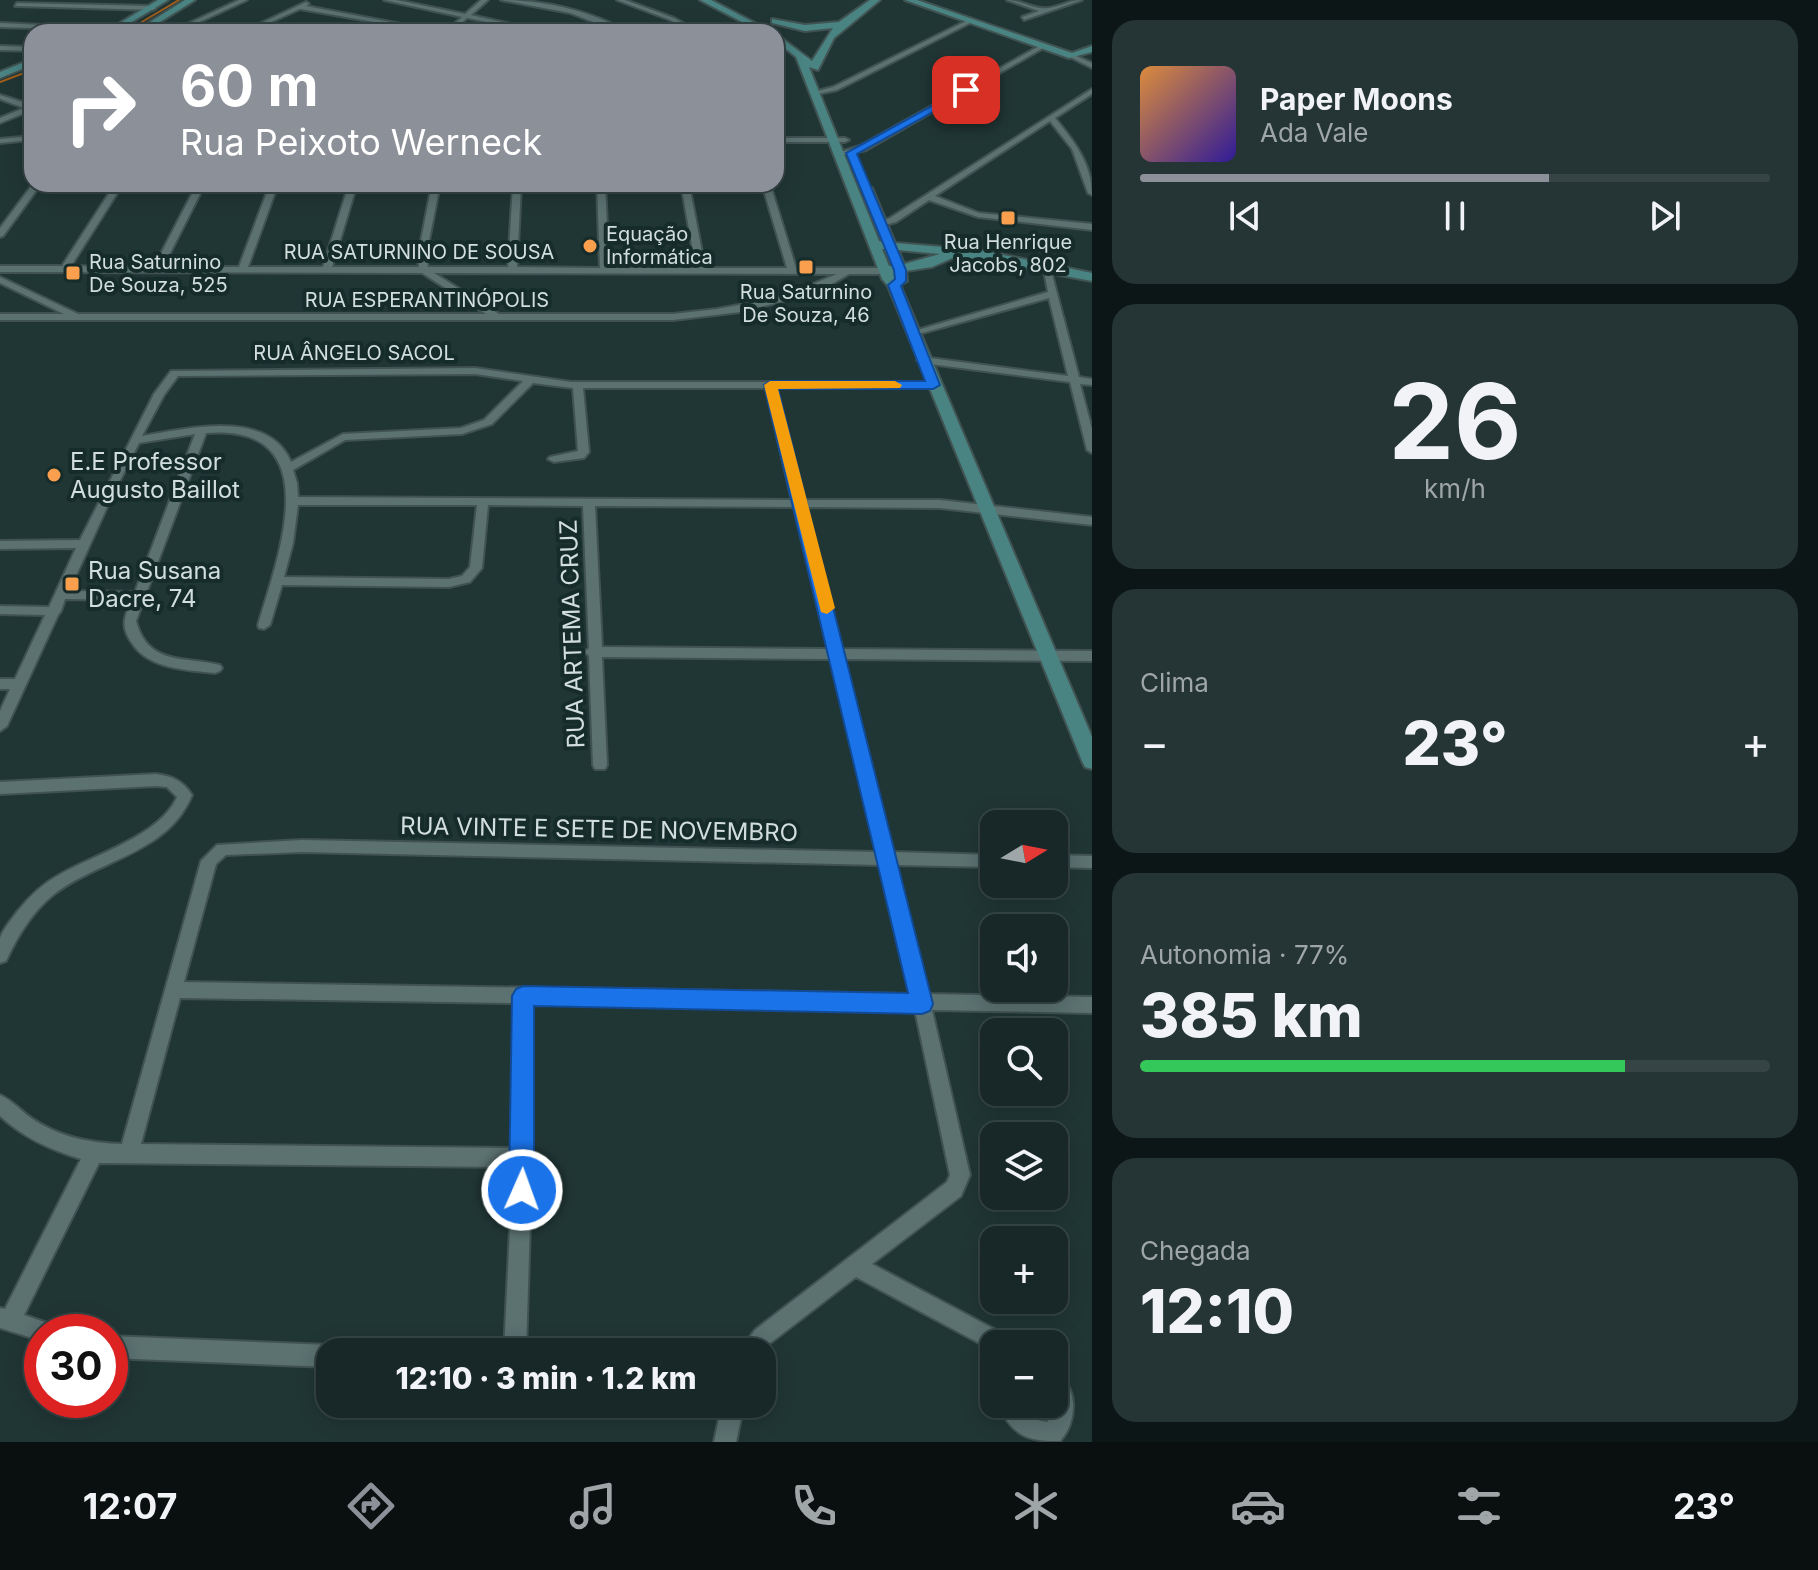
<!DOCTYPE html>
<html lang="pt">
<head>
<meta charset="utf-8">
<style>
  :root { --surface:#182828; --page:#253434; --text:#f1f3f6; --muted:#9fa6a8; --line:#364445; --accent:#8c9099 }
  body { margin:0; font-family:Inter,sans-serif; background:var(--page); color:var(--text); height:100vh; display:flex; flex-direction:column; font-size:30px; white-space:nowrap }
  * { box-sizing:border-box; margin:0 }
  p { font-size:26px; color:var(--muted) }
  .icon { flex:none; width:44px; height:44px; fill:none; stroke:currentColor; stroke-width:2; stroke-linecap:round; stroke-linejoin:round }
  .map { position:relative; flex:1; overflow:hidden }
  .drawer { display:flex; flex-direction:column; gap:20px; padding:20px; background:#0d1616; width:726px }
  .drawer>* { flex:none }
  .hud { position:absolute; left:24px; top:24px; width:760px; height:168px; border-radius:24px; box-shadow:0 4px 20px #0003,0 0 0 2px var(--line); background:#8c9099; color:#fff; overflow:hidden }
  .needle { width:52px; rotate:80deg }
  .controls { position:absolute; left:980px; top:810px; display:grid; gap:16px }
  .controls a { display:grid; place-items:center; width:88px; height:88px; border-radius:16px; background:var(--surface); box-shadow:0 4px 20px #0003,0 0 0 2px var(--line); font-size:40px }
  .speed { position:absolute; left:24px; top:1314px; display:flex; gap:16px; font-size:40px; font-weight:700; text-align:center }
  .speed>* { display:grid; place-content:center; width:104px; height:104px; border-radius:50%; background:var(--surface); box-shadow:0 4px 20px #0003,0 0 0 2px var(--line); line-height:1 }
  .speed .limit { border:12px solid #d22; background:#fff; color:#111 }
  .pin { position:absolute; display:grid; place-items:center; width:68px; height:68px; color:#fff; margin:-34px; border-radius:16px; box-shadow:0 4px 12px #0006 }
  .me { position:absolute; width:88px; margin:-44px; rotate:2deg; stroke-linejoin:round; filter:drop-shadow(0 0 6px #0008) }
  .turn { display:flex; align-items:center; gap:28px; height:168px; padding:0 24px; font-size:36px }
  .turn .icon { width:104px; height:104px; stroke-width:2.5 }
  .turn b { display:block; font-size:56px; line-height:68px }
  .big { font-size:60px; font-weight:800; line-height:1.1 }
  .drawer .card { flex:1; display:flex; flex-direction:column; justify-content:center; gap:12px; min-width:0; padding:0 28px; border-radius:24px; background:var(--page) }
  .drawer .dial { align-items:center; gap:0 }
  .dial b { font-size:104px; line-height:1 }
  .song { display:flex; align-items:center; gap:24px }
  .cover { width:96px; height:96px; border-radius:12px; background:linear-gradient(135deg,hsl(30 70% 55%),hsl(250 70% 35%)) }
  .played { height:8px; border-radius:4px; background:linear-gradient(90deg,var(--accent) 65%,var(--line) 65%) }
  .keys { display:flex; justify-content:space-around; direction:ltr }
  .heat { display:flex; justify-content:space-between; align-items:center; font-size:44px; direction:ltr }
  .charge { height:12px; border-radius:6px; background:linear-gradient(90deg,#34c759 77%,var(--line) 0) }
  .trip { position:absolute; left:316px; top:1338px; width:460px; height:80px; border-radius:24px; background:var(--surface); box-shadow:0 4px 20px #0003,0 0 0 2px var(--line); font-weight:800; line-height:80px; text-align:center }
  .tab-bar { display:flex; height:128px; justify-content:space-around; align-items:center; background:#0a1010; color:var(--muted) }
  .tab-bar .icon { width:56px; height:56px }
  .tab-bar .selected { color:var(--accent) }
  .tab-bar b { font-size:36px; color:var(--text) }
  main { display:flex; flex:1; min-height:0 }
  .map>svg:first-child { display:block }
</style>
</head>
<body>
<main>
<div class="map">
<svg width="1092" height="1442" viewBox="0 0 1092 1442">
  <rect width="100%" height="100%" fill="#203635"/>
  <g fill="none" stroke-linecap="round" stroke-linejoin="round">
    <g stroke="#a15e1b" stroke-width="2">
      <polyline points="125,32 179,0"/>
      <polyline points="0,82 32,70"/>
    </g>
    <g stroke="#405352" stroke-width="4">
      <g id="street">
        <polygon points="239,0 247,0 178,32 170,32"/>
        <polygon points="384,0 396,0 465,14 481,0 488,0 471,15 546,32 534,32 467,18 452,32 445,32 462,17"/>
        <path d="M501,0C543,0 592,11 628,32H619L570,13Z"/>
        <polygon points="617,0 625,0 674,18 699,32 691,32 670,20"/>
        <path d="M1007,0C1021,0 1035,10 1048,8C1060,7 1069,0 1082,0L1024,20L1022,17L1039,11Z"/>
        <polygon points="306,2 309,4 306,6 417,27 414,29 300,9 269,23 307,32 263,26 250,32 242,32"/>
        <polygon points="17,3 153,6 156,8 153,10 15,6"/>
        <polygon points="970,19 972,22 837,90 813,95 810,93 833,87"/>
        <polygon points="0,23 151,30 154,32 0,27"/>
        <polygon points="1043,44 1045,47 866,150 838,156 834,154 860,146"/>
        <polygon points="776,45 793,47 776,49"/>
        <polygon points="0,46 32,47 32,51 0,50"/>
        <polygon points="1072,54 1092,63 1092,68 1070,57"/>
        <path d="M1092,89V94L1055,118C1074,141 1092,164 1092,195L1088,193L1072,149L1050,121L935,196L979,213L1092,224V230L978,217L929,200L896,222L881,226L877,223L890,218Z"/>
        <polygon points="0,95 32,105 32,110 0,123 0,118 24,108 0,99"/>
        <polygon points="32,136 32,140 0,143 0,139"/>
        <polygon points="776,138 845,138 849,140 845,142 776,142"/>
        <polygon points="33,184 41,184 3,236 0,237 0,228"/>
        <path d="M115,184H123L71,266L154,267L197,184H205L163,267H239L270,184H278L248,267H323L349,184H357L332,267H419L418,256L432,184H440L426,256L428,267H508L513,184H521L517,267L600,268L597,184H605L609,268H696L681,184H689L705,268H787L762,184H770L796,268H885L889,271L885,274H849L830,285L788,300L740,312L673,320H0V314H64L0,283V277L78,314H486L422,273L0,272V266H62ZM434,273L837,274L781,297L717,309L673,314H499Z"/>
        <polygon points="1043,265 1050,267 1079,377 1092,379 1092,385 1080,384 1092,429 1092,453 1087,450 1070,382 922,363 917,360 922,357 1068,376 1049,298 915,335 907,333 1048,292"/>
        <path d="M475,368L571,382H933L938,385L937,387L776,388L804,500H940L1092,517V525L940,508L806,507L842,649L1092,651V661L844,659L893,852L994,855V867L896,865L928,994L1092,997V1013L932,1010L970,1175L961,1196L872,1264L1009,1337L1013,1344H994V1351L856,1277L769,1344L762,1354V1352H739L755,1330L947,1182L950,1175L915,1010L532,1004V1158L526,1352H504L513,1167L99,1163L24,1315L53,1325L56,1332H42V1341L0,1328V1308L5,1309L81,1159C51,1150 24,1138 0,1116V1095C12,1100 21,1111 31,1118C59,1137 89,1143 122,1144L201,861L217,845L302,840L877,852L831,659L602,657L607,765L605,769H595L593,765L589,656L585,652L589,648L583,506L488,505L482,568L470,582L449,587L282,585L270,625L264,629L259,628L258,625C278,557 330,423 206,433L136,621C148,666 184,656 220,665L222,668L220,671L215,673C187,670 148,669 132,643C127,636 123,627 125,619C126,613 129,606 131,600L65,599L61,611L58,615L7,726L0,731V711L10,689H0V679H15L45,615L0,614V606L49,607L76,548L0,549V541L80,540L154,394L171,371ZM475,374L523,381L484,420L461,428L343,434L291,462C268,408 186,429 142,436L164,395L178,376ZM533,383L573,388L578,451L550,457L548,459L554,462L584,458L589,452L583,388H766L792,500L298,497L297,483L293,470L345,440L462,434L492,424ZM195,434L135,592L69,591L112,496L139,443ZM298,505H477L470,567L462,576L449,579L284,577L293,543ZM595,506L794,507L828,649L602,647ZM302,852L880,865L911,994L184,982L216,864L226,855ZM180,998L514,1003V1148L141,1144Z"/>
        <path d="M156,774C172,776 183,781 192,795C168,854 99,859 53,895C32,912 17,937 6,961L0,963C0,956 0,946 0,938C3,929 12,919 17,912C29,897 42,884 59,875C95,854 160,836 177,797L167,787L156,786L0,794V782Z"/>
        <polygon points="1054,855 1092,856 1092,868 1054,867"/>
        <polygon points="110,1336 330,1345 337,1349 339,1352 330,1352 330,1367 110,1358"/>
        <path d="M1054,1374C1080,1385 1077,1423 1060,1441C1026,1442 1011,1434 998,1404H1020L1033,1419L1047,1422L1052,1416V1404H1054Z"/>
        <polygon points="722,1404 744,1404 736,1442 714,1442"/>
      </g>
    </g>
    <g stroke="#405352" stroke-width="4">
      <g id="secondary">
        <polygon points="158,0 168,0 115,32 105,32"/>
        <polygon points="185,0 195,0 144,32 134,32"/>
        <polygon points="700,0 711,0 772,32 761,32"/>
        <path d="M870,0H880L834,38L818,70L809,67L879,241L882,242L862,186L872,188L895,243L979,250L1092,273V281L957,256L932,267L906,271L907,281L900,285L1092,737V769L1085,767L1082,761L888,286L882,279L796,57L776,41V34L812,61L833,28L805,31L772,23V19L805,25L839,22ZM882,249H885L892,266H889ZM898,250L940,254L904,264Z"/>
        <polygon points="905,0 917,0 1072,53 1092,46 1092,52 1069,58"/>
        <polygon points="32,59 32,65 0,78 0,72"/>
      </g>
    </g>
    <use href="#street" fill="#5b7271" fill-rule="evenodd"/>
    <use href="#secondary" fill="#498382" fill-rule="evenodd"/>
  </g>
  <polygon fill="#1a73e8" stroke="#114b97" stroke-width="2" points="966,87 969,92 857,154 906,270 906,281 901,286 940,385 933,389 778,389 933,1004 930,1011 922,1014 534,1006 534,1190 530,1198 522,1202 513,1198 509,1190 512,996 516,989 523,986 908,993 764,385 770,381 925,381 888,285 895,279 894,270 846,153"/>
  <polygon fill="#f59e0b" points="895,381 902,385 900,388 778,389 835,608 827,614 821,612 764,385 770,381"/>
  <g fill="#f99f4d" stroke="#162c2b" stroke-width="3">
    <rect x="1000" y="210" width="16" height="16" rx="4"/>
    <circle cx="590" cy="246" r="8"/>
    <rect x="798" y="259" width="16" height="16" rx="4"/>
    <rect x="65" y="265" width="16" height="16" rx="4"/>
    <circle cx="54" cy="475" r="8"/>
    <rect x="64" y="576" width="16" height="16" rx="4"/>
  </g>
  <g text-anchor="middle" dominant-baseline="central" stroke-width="8" stroke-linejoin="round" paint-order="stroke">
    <g font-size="20" fill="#d1dedd" stroke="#162c2b" text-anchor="start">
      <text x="606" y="234">Equação<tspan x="606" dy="23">Informática</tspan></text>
      <text x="1008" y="242" text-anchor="middle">Rua Henrique<tspan x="1008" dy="23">Jacobs, 802</tspan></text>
      <text x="89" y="262">Rua Saturnino<tspan x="89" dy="23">De Souza, 525</tspan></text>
      <text x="806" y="292" text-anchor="middle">Rua Saturnino<tspan x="806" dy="23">De Souza, 46</tspan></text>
    </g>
    <g font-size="20" fill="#d1dedd" stroke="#162c2b">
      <text x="419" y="252">RUA SATURNINO DE SOUSA</text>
      <text x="427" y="300">RUA ESPERANTINÓPOLIS</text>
      <text x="354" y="353">RUA ÂNGELO SACOL</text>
    </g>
    <g font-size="24" fill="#d1dedd" stroke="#162c2b" text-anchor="start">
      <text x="70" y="461">E.E Professor<tspan x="70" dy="28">Augusto Baillot</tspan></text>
      <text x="88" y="570">Rua Susana<tspan x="88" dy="28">Dacre, 74</tspan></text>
    </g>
    <g font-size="24" fill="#d1dedd" stroke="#162c2b">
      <text transform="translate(572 634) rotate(-92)">RUA ARTEMA CRUZ</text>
      <text transform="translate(599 829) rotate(1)">RUA VINTE E SETE DE NOVEMBRO</text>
    </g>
  </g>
</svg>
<div class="controls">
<a><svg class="needle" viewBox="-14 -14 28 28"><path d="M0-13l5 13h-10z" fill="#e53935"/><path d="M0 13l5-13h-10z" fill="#9fa6a8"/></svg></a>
<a><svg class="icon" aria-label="sound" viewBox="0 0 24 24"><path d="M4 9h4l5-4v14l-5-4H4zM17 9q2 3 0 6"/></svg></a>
<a><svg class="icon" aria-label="search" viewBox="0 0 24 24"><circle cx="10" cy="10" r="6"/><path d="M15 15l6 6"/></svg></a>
<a><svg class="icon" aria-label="layers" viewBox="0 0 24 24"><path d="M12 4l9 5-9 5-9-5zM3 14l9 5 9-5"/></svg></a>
<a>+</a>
<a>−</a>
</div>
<div class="speed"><div class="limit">30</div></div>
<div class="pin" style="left:966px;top:90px;background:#d93025"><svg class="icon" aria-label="arrive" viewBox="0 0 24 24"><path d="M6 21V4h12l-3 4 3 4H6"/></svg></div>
<svg class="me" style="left:522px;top:1190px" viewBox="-20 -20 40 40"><circle r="17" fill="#1a73e8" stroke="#fff" stroke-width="3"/><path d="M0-11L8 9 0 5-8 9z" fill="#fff"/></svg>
<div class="trip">12:10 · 3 min · 1.2 km</div>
<div class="hud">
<div class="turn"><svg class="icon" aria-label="right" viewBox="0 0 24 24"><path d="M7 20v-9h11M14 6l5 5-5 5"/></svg><div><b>60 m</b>Rua Peixoto Werneck</div></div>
</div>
</div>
<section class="drawer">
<div class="card">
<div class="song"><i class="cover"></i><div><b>Paper Moons</b><p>Ada Vale</p></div></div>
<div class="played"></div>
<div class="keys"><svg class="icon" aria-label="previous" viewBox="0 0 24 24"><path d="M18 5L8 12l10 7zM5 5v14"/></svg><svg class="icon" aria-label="pause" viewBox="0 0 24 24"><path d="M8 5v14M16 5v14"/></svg><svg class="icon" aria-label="next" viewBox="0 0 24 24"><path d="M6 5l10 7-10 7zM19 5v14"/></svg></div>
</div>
<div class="card dial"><b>26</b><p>km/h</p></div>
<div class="card"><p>Clima</p>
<div class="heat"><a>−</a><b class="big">23°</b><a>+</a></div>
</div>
<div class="card"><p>Autonomia · 77%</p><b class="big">385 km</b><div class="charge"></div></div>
<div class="card"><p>Chegada</p><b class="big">12:10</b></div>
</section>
</main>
<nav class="tab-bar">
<b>12:07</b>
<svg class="icon selected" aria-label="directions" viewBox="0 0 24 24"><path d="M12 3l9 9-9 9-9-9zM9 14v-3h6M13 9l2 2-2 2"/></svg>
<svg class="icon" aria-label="music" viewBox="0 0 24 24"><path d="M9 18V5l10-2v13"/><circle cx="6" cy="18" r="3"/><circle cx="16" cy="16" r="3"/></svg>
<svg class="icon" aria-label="phone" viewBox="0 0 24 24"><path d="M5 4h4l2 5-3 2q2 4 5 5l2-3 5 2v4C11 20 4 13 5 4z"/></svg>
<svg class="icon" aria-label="climate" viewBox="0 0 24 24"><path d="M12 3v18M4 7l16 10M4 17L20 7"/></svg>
<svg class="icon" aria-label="car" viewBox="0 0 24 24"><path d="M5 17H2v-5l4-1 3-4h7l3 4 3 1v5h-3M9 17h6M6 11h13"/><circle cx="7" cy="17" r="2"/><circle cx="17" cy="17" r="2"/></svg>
<svg class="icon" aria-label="filters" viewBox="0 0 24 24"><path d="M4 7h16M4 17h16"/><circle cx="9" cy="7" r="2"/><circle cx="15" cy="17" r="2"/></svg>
<b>23°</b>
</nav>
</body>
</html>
